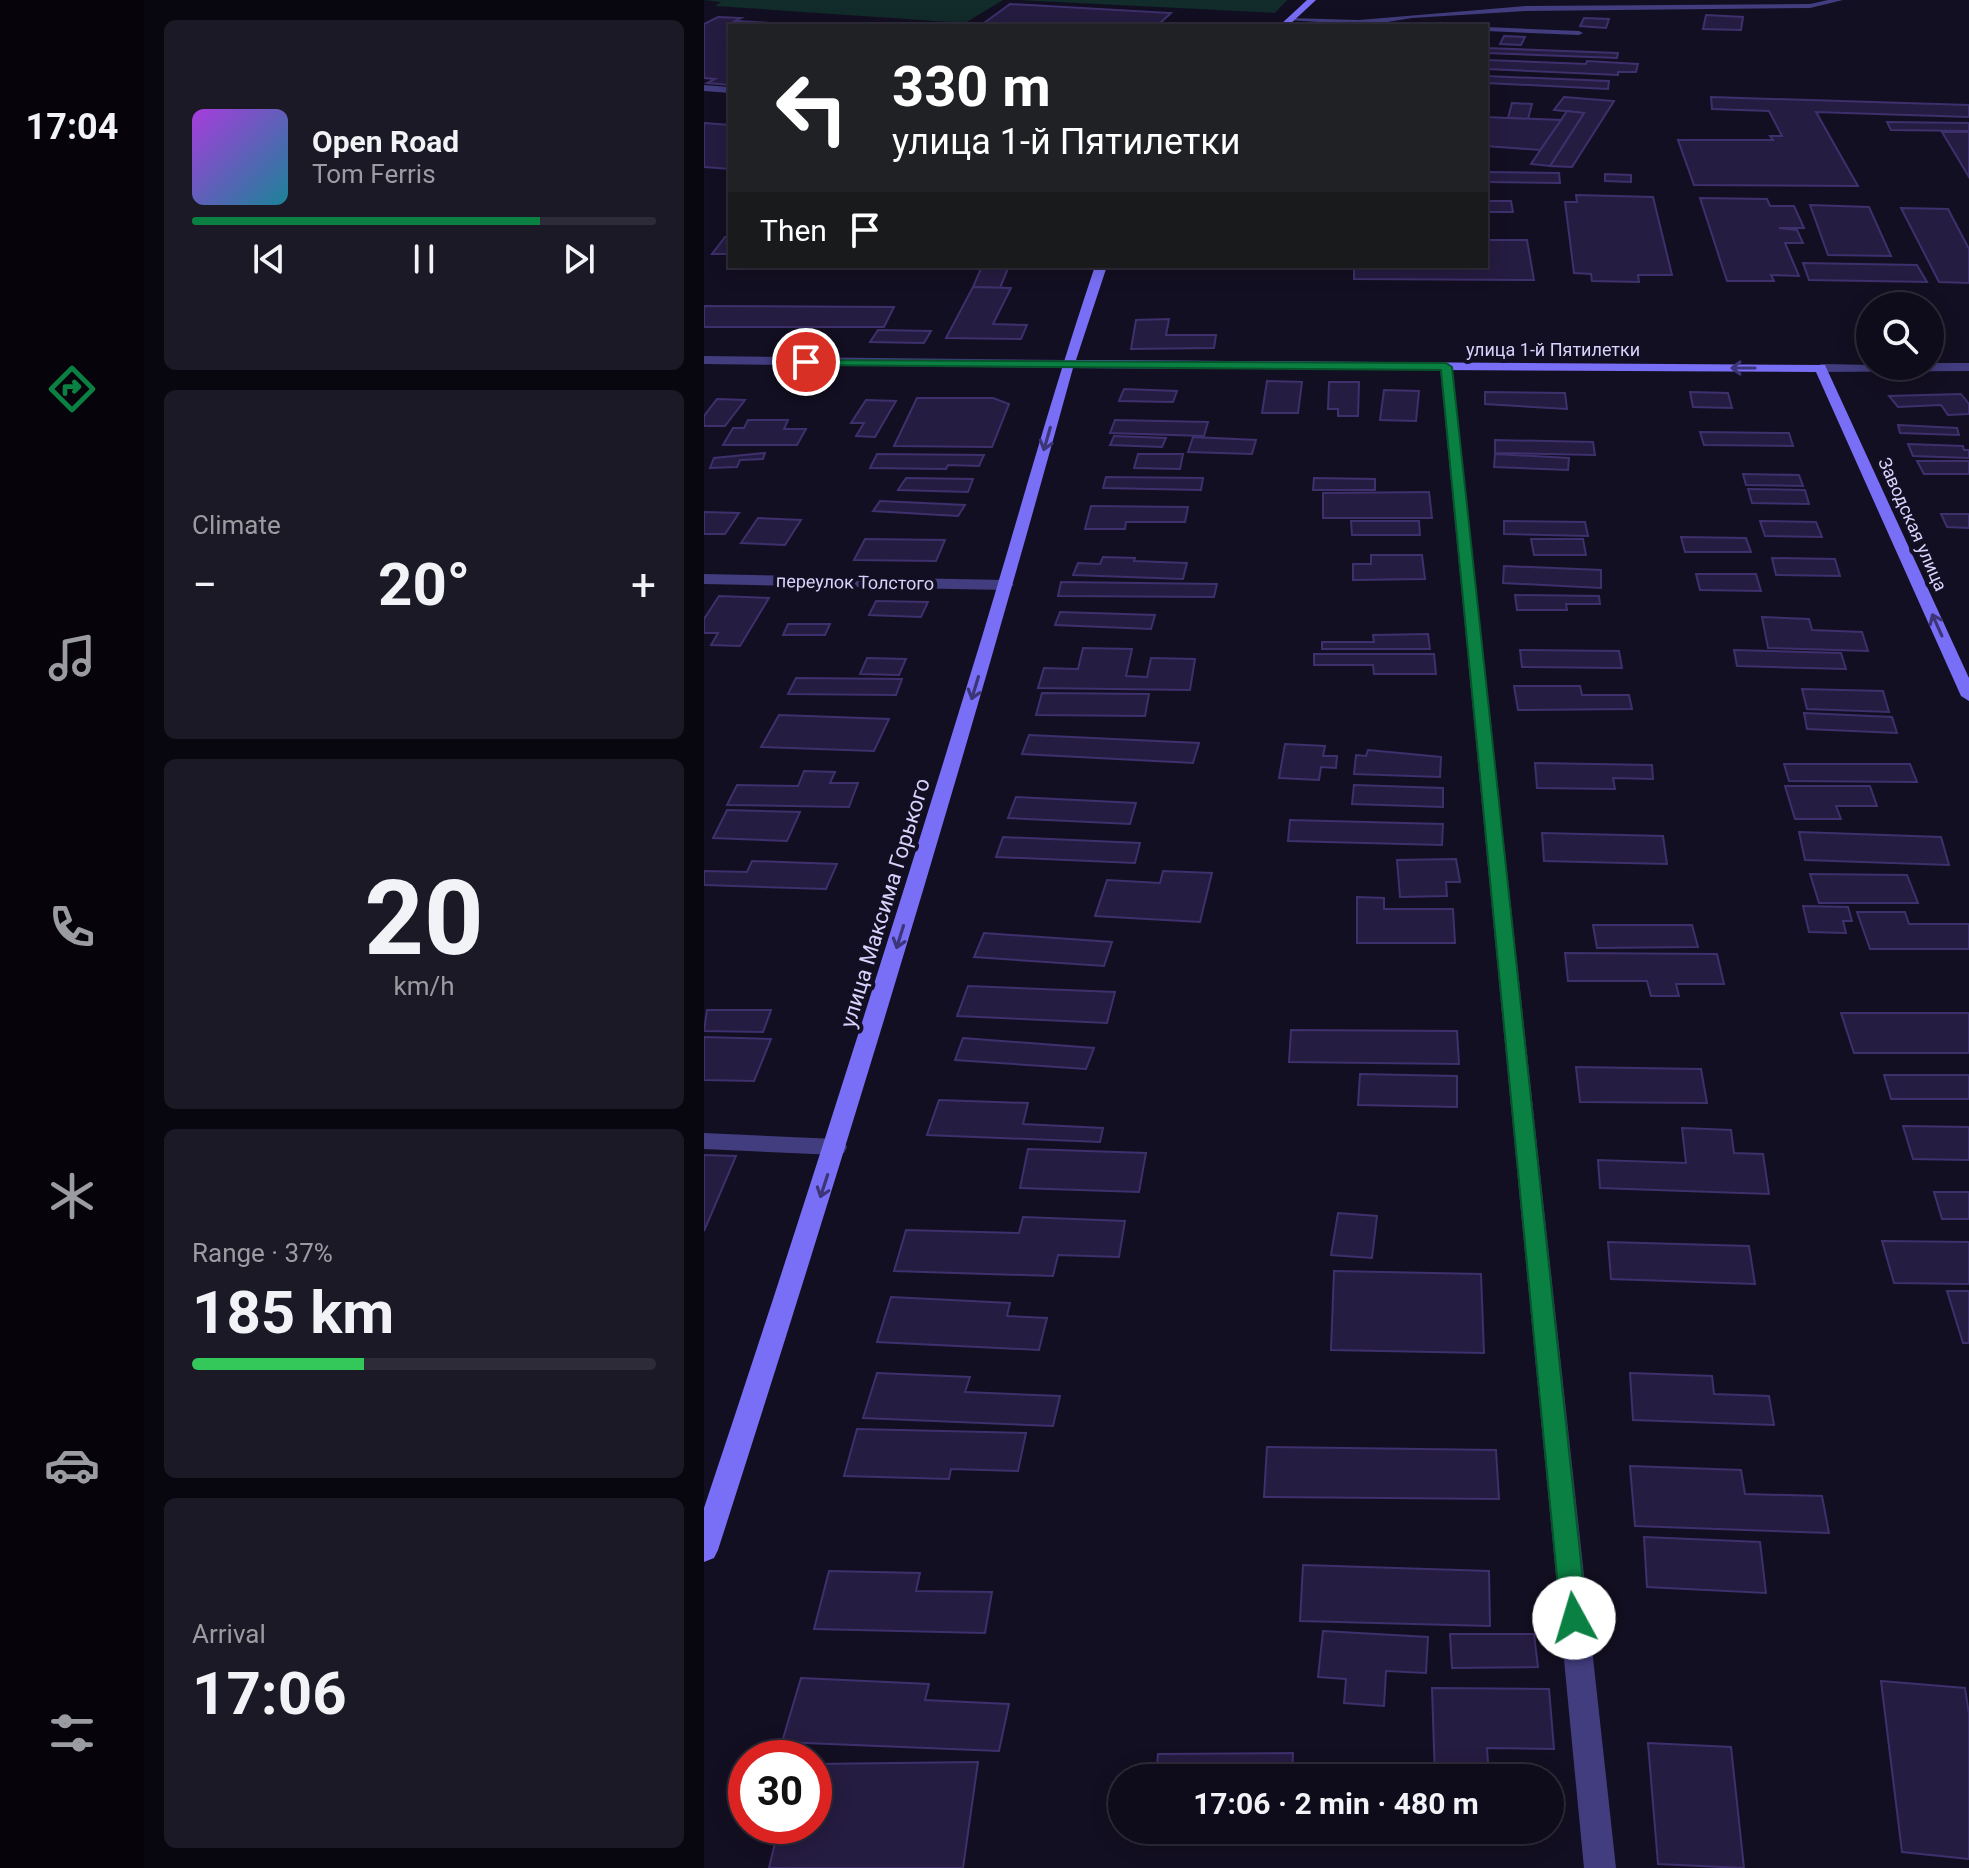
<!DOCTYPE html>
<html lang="en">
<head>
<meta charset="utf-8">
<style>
  :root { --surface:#0e0b1a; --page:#1c1927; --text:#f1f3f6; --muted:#9b9ba2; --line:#2e2b39; --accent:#0b8043 }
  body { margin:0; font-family:Roboto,sans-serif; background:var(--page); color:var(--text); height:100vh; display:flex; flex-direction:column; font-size:30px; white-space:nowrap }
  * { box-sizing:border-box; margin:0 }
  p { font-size:26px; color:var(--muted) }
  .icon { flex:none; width:44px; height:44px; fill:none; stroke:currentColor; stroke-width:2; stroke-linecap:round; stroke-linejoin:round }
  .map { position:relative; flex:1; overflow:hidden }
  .side { display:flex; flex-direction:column; gap:20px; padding:20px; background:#08060e; width:560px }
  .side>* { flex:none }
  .top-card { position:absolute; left:24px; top:24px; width:760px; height:244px; border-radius:0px; box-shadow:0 4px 20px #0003,0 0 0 2px var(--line); background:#202124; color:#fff; overflow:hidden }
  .controls { position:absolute; left:1152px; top:292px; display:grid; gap:16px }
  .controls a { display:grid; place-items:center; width:88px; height:88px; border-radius:50%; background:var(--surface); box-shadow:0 4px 20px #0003,0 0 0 2px var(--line); font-size:40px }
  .speed { position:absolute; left:24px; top:1740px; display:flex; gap:16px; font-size:40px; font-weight:700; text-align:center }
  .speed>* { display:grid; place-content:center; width:104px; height:104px; border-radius:50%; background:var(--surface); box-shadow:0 4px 20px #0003,0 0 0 2px var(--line); line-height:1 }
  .speed .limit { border:12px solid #d22; background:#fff; color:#111 }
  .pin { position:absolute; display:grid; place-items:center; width:68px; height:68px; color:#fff; margin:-34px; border:4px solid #fff; border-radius:50%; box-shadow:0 2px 8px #0007 }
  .me { position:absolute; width:88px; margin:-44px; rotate:354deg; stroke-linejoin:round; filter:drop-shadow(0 0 6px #0008) }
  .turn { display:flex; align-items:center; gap:28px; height:168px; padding:0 32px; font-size:36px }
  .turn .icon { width:104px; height:104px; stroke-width:2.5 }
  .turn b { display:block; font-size:56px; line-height:68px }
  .then { display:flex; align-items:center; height:76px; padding:0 32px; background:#0003; gap:16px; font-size:30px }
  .big { font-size:60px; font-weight:700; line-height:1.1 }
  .side .widget { flex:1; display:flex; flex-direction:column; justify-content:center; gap:12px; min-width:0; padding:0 28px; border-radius:12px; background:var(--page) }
  .side .dial { align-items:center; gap:0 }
  .dial b { font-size:104px; line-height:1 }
  .song { display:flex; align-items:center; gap:24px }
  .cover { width:96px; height:96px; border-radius:12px; background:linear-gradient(135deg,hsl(280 70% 55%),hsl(190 70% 35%)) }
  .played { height:8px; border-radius:4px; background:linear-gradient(90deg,var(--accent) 75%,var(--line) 75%) }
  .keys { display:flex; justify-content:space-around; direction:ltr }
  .heat { display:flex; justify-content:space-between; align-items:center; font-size:44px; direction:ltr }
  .charge { height:12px; border-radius:6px; background:linear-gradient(90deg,#34c759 37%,var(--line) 0) }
  .trip { position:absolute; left:404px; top:1764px; width:456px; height:80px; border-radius:40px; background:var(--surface); box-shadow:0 4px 20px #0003,0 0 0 2px var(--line); font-weight:700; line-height:80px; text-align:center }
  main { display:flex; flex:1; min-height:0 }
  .dock { display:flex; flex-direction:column; width:144px; justify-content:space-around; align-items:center; background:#06040a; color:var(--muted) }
  .dock .icon { width:56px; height:56px }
  .dock .current { color:var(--accent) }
  .dock b { font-size:36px; color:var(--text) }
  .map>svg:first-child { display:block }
</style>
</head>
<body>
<main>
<nav class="dock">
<b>17:04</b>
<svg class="icon current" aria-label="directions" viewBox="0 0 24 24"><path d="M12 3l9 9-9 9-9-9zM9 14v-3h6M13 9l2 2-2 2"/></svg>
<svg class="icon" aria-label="music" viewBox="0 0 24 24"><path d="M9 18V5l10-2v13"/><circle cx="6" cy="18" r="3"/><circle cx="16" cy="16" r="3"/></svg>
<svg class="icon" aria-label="phone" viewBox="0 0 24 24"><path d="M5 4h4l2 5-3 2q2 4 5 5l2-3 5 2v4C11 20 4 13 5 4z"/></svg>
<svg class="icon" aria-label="climate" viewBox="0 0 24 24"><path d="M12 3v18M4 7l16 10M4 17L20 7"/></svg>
<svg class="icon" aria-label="car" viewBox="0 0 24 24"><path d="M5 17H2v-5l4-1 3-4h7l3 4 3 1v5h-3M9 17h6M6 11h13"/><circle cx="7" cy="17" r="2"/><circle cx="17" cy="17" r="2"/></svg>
<svg class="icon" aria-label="filters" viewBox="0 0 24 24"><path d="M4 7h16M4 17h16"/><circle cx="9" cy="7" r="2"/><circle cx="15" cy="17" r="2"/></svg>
</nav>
<section class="side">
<div class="widget">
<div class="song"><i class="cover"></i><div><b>Open Road</b><p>Tom Ferris</p></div></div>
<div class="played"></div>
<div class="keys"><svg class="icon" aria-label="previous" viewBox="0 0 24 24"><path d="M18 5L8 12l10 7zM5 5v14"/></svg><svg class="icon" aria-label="pause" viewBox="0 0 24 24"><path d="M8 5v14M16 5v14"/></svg><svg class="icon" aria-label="next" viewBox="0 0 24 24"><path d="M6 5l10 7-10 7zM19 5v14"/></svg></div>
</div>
<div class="widget"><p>Climate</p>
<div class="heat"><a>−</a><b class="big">20°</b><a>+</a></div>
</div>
<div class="widget dial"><b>20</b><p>km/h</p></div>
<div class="widget"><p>Range · 37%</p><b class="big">185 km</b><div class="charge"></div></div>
<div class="widget"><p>Arrival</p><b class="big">17:06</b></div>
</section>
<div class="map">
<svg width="1265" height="1868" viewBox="0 0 1265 1868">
  <rect width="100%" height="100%" fill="#130f22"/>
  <g fill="#122b2b">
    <polygon points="0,0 299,0 261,23 11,6 17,2"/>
    <polygon points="314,0 583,0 571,13"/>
  </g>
  <g fill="#251c41" stroke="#3e306c" stroke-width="2">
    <polygon points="306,4 467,13 455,24 463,24 460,26 280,23"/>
    <polygon points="1002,15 1039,17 1037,30 999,29"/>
    <polygon points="14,17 37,18 31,21 121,26 26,26 26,85 3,83 11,79 0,78 0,24"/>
    <polygon points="880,18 905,19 902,28 876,26"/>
    <polygon points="800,36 821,37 817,45 796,44"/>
    <polygon points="782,48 914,53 913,58 782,53"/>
    <polygon points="782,60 882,64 883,61 934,64 932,72 914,72 914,75 782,69"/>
    <polygon points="782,76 905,81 904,89 782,83"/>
    <polygon points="860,97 910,101 868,167 846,166 880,113 850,110"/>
    <polygon points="1007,97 1265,105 1265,117 1112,112 1154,186 990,185 974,140 1069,140 1066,136 1078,136 1065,111 1008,109"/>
    <polygon points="808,103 828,104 824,119 804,118"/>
    <polygon points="863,111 880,113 846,166 827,164"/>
    <polygon points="782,117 804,118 857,120 836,150 782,146"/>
    <polygon points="1183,122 1265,123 1265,131 1187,130"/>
    <polygon points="0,123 26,125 26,169 0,167"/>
    <polygon points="1238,132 1265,132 1265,177"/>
    <polygon points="782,172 855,173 856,183 782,182"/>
    <polygon points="901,174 927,175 927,182 901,181"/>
    <polygon points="872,195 949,197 968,275 934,275 935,282 888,281 887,274 870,273 861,202 873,202"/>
    <polygon points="996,198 1063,199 1066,206 1090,206 1100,228 1075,228 1093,230 1099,243 1081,243 1095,276 1067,275 1070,281 1023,281"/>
    <polygon points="782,201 807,201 809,212 782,212"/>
    <polygon points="1106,205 1165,207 1187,256 1124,255"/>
    <polygon points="1197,208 1244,209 1265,249 1265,283 1235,282"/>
    <polygon points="21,237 26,238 26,254 8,254"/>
    <polygon points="782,240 823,240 830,280 650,279 650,266 782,266"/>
    <polygon points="1099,263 1213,265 1223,282 1105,280"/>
    <polygon points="278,266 305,266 296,288 269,287"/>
    <polygon points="269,287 307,288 289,324 323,325 317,339 242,338"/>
    <polygon points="0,306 190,307 180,327 0,327"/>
    <polygon points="465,319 462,335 512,335 510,348 427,349 432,320"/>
    <polygon points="174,330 227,331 220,343 166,342"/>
    <polygon points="563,381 598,382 594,413 558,413"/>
    <polygon points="625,382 655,382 654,416 634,416 634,409 624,409"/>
    <polygon points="420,389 473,391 469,402 415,401"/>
    <polygon points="680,390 715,391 712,421 676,420"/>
    <polygon points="781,392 861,393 863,409 781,404"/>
    <polygon points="986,392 1024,393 1028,408 989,407"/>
    <polygon points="1257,394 1265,404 1265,414 1244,415 1237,405 1194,407 1185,396"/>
    <polygon points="213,398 289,398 305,404 288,447 190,446"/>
    <polygon points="13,399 41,400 21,426 0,426 0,416"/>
    <polygon points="162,400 192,401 171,437 152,436 160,423 147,423"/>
    <polygon points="44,420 84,420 80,429 102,429 93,445 19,445 29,428 40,428"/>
    <polygon points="411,420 504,422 500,436 406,433"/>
    <polygon points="1194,425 1253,428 1255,435 1196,433"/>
    <polygon points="996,432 1085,433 1089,446 1000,445"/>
    <polygon points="410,436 462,438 458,447 406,445"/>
    <polygon points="489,437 552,440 548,454 484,452"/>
    <polygon points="791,440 889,442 891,455 791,453"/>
    <polygon points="1204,444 1259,446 1260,450 1265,450 1265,458 1209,456"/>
    <polygon points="61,453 59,459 36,460 33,467 6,468 10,458"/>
    <polygon points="173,454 280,455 275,466 244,465 242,469 166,468"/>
    <polygon points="434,454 479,454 476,469 430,468"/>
    <polygon points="791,454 865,458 864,470 790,467"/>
    <polygon points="1213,461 1265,461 1265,474 1220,474"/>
    <polygon points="1039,474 1095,475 1099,486 1042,485"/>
    <polygon points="402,477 499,478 497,490 399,488"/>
    <polygon points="202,478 269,479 264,492 194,490"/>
    <polygon points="610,478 671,479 671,490 609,490"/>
    <polygon points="1044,489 1101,490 1105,504 1048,503"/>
    <polygon points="725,492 728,518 619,518 619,493"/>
    <polygon points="176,501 261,505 254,516 169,511"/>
    <polygon points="387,506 484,507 481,522 422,522 421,529 381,529"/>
    <polygon points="0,512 35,513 21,534 0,534"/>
    <polygon points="1237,514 1265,514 1265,528 1243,527"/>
    <polygon points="54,518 97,520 81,545 37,543"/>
    <polygon points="647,521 715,521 716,535 648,535"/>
    <polygon points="800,521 881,522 884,536 800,534"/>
    <polygon points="1056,521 1112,522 1118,537 1061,536"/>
    <polygon points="977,537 1042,538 1047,552 981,552"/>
    <polygon points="161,539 241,540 232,561 150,560"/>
    <polygon points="827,539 879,539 882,555 830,555"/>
    <polygon points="667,555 718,555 721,579 649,580 649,564 667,564"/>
    <polygon points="399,557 431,558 430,561 483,563 479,579 369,575 374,563 396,564"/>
    <polygon points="1068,558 1131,559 1136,576 1072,575"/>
    <polygon points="800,566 897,570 897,588 799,583"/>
    <polygon points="992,574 1052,574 1057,591 996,590"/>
    <polygon points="357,582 513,584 510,597 354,596"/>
    <polygon points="811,595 895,596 896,604 862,604 863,610 813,610"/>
    <polygon points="15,596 65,598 36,646 7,645 14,633 0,633 0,619"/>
    <polygon points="172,601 224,602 217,617 165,615"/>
    <polygon points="356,612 451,615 447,629 351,625"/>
    <polygon points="1058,617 1105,619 1108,630 1158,632 1164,651 1064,648"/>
    <polygon points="84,624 126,624 121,635 79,635"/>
    <polygon points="724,634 726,649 618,649 618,642 670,642 669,635"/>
    <polygon points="379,648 428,649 422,676 443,677 447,658 491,659 486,690 334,688 340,668 374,669"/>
    <polygon points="816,650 915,651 918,668 818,667"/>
    <polygon points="1030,650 1137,653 1142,669 1033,666"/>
    <polygon points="610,654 730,654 732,674 670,674 669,665 610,665"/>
    <polygon points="163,658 202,659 195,675 156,674"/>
    <polygon points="92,678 198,679 192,695 84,694"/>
    <polygon points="810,686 876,686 878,695 925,695 928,709 814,710"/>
    <polygon points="1098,689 1179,691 1185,712 1103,709"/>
    <polygon points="338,693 445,694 441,716 332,715"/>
    <polygon points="1100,713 1188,717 1193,733 1103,729"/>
    <polygon points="75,715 185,719 170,751 57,747"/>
    <polygon points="325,735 495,743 489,763 318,754"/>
    <polygon points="581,744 621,746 619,756 633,756 632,768 617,767 615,780 575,778"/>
    <polygon points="664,750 737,757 736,777 650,774 652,755 662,756"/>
    <polygon points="831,763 948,765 949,779 909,778 911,789 833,788"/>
    <polygon points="1080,764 1206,764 1213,782 1085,781"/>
    <polygon points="100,771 131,772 126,783 154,783 145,807 23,805 33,785 94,786"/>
    <polygon points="650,785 739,788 739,807 648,804"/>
    <polygon points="1081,786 1166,786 1173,806 1132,806 1137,819 1091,819"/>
    <polygon points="312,797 432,803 426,824 304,818"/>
    <polygon points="23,810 96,812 83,841 9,838"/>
    <polygon points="586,820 739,824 738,845 584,841"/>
    <polygon points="1095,832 1237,837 1245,865 1101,860"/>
    <polygon points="838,833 959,836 963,864 840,861"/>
    <polygon points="299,837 436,843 431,863 292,857"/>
    <polygon points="752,859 756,882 742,882 743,896 696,897 693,860"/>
    <polygon points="48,861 133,864 122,889 0,885 0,871 43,872"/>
    <polygon points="459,871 508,873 496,922 391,916 403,880 456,883"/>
    <polygon points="1106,874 1203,875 1214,903 1115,903"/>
    <polygon points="653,897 680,898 680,909 749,909 751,943 653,943"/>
    <polygon points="1099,906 1144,907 1148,921 1139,921 1142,933 1105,932"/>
    <polygon points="1153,912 1201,912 1205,924 1265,924 1265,949 1166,949"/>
    <polygon points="889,925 988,925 994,947 893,948"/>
    <polygon points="280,933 408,942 400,966 270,957"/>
    <polygon points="861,953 1013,954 1020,984 972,984 975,996 947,996 943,981 864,981"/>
    <polygon points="264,986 411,992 403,1023 253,1016"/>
    <polygon points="3,1010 67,1010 59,1032 0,1031"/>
    <polygon points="1137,1013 1265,1013 1265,1053 1150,1053"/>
    <polygon points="587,1030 753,1031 755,1064 585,1062"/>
    <polygon points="0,1037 67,1039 50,1081 0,1080"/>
    <polygon points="259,1038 390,1048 382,1069 251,1060"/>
    <polygon points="872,1067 997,1069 1003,1103 876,1102"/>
    <polygon points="656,1074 753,1076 753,1107 654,1105"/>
    <polygon points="1180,1075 1265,1075 1265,1099 1187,1099"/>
    <polygon points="235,1100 324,1103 319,1124 399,1128 396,1142 223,1135"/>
    <polygon points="1199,1126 1265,1127 1265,1160 1209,1159"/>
    <polygon points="978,1128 1027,1130 1030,1153 1059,1154 1065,1194 896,1188 894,1160 982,1163"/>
    <polygon points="324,1149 442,1153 435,1192 316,1188"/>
    <polygon points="0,1155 32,1156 0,1231"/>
    <polygon points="1230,1192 1265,1192 1265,1219 1238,1219"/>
    <polygon points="634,1213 673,1216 668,1258 627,1255"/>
    <polygon points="319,1217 421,1221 415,1257 354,1255 349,1276 190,1271 202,1230 315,1233"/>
    <polygon points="1178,1241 1265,1242 1265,1284 1190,1283"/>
    <polygon points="904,1242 1045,1246 1051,1284 907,1279"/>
    <polygon points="630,1271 777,1274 780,1353 627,1350"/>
    <polygon points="1243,1291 1265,1291 1265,1343 1259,1343"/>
    <polygon points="187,1297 306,1303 303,1316 343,1318 335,1350 173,1342"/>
    <polygon points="173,1373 266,1377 261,1392 356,1396 349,1426 159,1418"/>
    <polygon points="926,1373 1008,1376 1010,1394 1065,1396 1070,1425 929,1420"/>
    <polygon points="153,1429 322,1433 314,1471 247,1469 245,1479 140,1476"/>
    <polygon points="563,1447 792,1450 795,1499 560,1497"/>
    <polygon points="926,1466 1037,1470 1041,1494 1118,1496 1125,1533 931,1526"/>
    <polygon points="940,1537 1056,1542 1062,1593 943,1587"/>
    <polygon points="599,1565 785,1571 786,1626 596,1621"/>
    <polygon points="125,1571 216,1573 212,1591 288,1592 281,1633 110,1629"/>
    <polygon points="619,1631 724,1637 722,1673 682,1671 680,1706 640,1703 642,1679 614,1677"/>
    <polygon points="746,1634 830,1634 834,1667 748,1668"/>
    <polygon points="97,1678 225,1684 221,1700 305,1704 295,1751 78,1742"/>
    <polygon points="1177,1681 1261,1688 1265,1714 1265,1859 1198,1852"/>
    <polygon points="728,1688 845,1689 850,1749 783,1748 785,1778 731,1778"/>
    <polygon points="944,1743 1027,1747 1040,1868 954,1864"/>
    <polygon points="589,1753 588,1778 452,1778 454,1754"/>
    <polygon points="274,1762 259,1868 65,1868 75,1826 110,1826 110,1764"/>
    <rect x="448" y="1830" width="140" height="7"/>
  </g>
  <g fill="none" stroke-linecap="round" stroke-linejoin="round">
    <g fill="#423d7e" fill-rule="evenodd">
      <polygon points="1124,0 1139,0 1106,8 822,11 708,18 665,25 582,20 586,18 655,20 822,6 1106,4"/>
      <polygon points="782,27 875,31 879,33 875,35 782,31"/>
      <polygon points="0,85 26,87 26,93 0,91"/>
    </g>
    <g fill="#423d7e" fill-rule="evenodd">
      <polygon points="742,363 748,367 912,1868 880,1868 736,367"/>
      <polygon points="1226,363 1265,363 1265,371 1117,372 1111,368 1117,364 1226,366"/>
      <polygon points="0,574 302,580 310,585 302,590 0,584"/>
      <polygon points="0,1133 132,1139 140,1141 143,1147 140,1153 132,1155 0,1149"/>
    </g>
    <polygon fill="#423d7e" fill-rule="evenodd" points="0,356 364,360 370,364 364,368 0,364"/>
    <g fill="#796ff6" fill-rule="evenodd">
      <polygon points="603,0 612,0 584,26 575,26"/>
      <path d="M391,266H403L372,360L1121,365L1265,678V701L1257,696L1112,372L369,368C260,765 140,1158 14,1550L10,1558L0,1562V1508C92,1233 180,956 265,679C308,541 345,402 391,266Z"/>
    </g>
  </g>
  <defs><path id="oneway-shaft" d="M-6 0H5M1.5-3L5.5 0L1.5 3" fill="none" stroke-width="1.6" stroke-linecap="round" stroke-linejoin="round" transform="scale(2)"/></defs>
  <g stroke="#3c3577">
    <use href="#oneway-shaft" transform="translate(1039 368) rotate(-180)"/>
    <use href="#oneway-shaft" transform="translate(343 439) rotate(106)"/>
    <use href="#oneway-shaft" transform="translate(1233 625) rotate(-114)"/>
    <use href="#oneway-shaft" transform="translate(271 688) rotate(107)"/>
    <use href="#oneway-shaft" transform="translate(196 937) rotate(107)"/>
    <use href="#oneway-shaft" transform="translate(120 1186) rotate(108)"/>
  </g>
  <polygon fill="#0b8043" stroke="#07532c" stroke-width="2" points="98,360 742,363 748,367 883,1618 879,1626 870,1629 861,1626 857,1618 737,370 102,365 96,362"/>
  <g text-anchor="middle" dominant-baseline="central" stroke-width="8" stroke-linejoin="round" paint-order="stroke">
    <g font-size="18" fill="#d9d2fc" stroke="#130f22">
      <text x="849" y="349">улица 1-й Пятилетки</text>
      <text transform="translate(1209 524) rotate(66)">Заводская улица</text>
      <text transform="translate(151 582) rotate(1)">переулок Толстого</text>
    </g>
    <g font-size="22" fill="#d9d2fc" stroke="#130f22">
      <text transform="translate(181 903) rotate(-73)">улица Максима Горького</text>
    </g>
  </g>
</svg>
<div class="controls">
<a><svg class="icon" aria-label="search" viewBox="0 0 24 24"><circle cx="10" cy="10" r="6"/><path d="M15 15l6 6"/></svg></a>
</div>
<div class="speed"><div class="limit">30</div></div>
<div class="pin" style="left:102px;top:362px;background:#d93025"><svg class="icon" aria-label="arrive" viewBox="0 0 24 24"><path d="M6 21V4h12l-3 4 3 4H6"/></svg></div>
<svg class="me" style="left:870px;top:1618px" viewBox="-20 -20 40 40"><circle r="19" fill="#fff"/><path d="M0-13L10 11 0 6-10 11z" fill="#0b8043"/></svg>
<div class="trip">17:06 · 2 min · 480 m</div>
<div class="top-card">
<div class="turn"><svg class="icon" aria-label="left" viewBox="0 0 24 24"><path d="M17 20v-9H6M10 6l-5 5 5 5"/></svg><div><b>330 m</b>улица 1-й Пятилетки</div></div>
<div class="then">Then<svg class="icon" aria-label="arrive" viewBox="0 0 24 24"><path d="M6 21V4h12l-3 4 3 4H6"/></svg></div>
</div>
</div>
</main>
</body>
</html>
